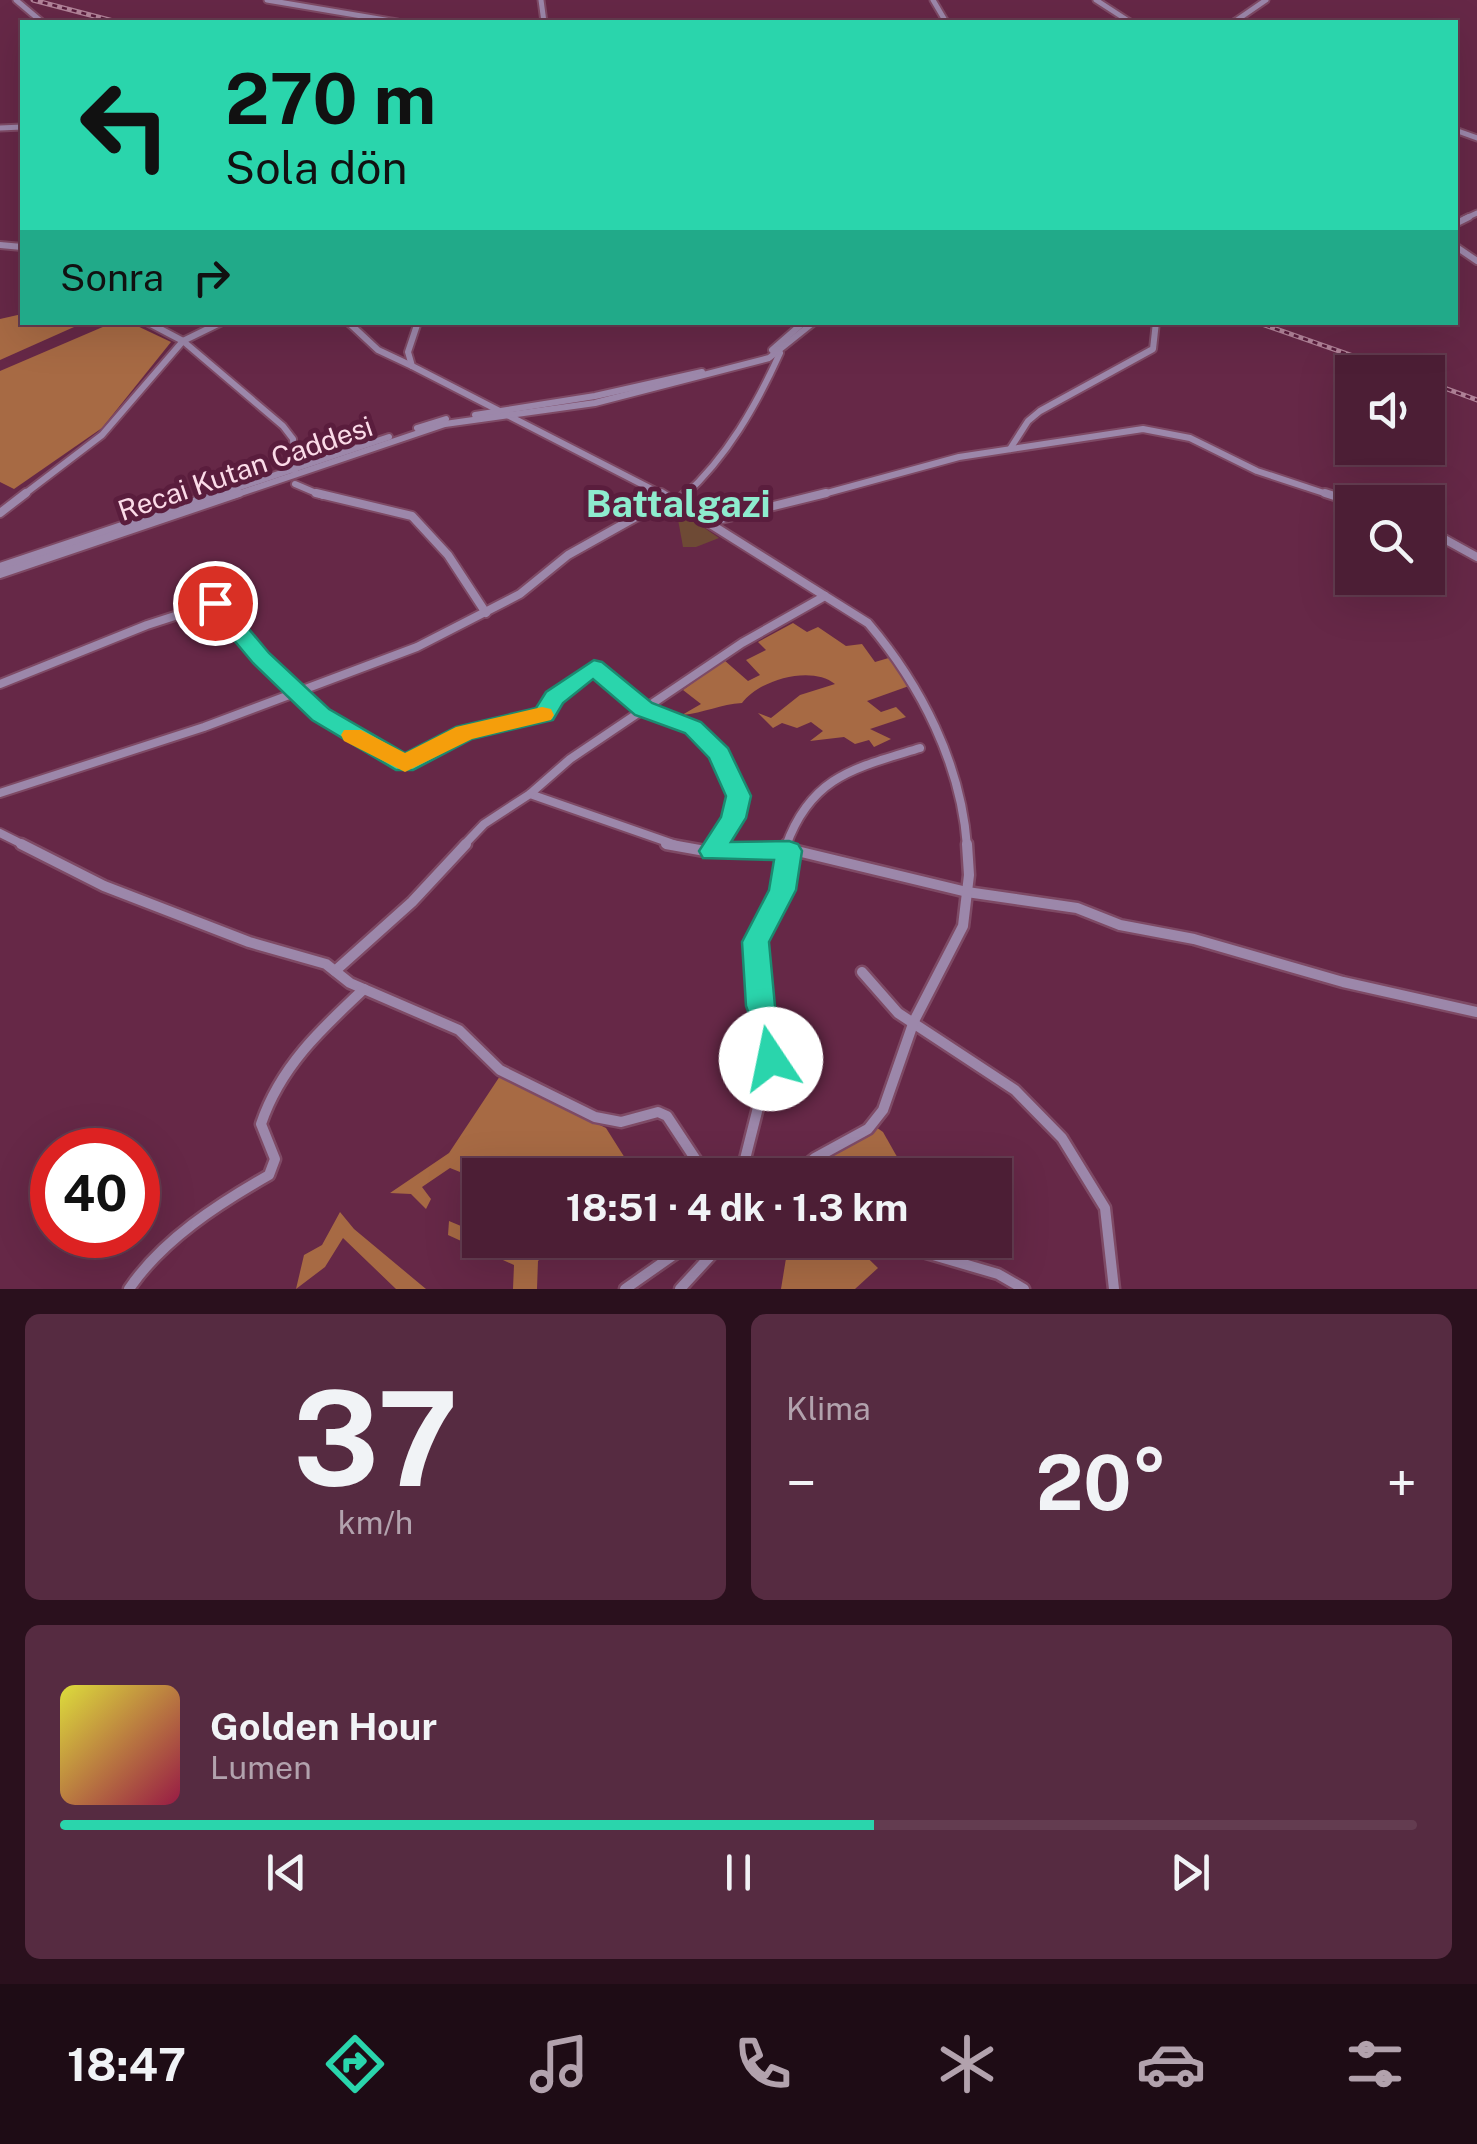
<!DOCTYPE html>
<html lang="tr">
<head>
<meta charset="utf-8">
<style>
  :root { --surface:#4c1e35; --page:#562b41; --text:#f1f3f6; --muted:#b2a2ad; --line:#633c50; --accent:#2ad5ac }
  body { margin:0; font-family:"Public Sans",sans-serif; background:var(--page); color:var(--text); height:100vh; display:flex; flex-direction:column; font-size:38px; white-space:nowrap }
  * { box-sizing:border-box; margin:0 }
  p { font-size:32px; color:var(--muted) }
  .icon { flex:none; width:55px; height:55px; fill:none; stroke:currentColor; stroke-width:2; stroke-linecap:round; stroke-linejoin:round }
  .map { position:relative; height:1289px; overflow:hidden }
  .side { display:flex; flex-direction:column; gap:25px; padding:25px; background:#2a101d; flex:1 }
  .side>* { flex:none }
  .hud { position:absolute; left:20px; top:20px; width:1438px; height:305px; border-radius:0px; box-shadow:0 10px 40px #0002,0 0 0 2px var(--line); background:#2ad5ac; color:#111; overflow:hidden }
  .buttons { position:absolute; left:1335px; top:355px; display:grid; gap:20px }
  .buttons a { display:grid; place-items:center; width:110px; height:110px; border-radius:0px; background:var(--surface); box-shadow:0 10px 40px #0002,0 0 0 2px var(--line); font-size:50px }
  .speed { position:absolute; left:30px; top:1128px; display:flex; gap:20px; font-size:50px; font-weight:700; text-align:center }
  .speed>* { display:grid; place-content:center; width:130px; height:130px; border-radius:50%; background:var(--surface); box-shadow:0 10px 40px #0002,0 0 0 2px var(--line); line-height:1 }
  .speed .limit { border:15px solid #d22; background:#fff; color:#111 }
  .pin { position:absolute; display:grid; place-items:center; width:85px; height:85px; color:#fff; margin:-42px; border:5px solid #fff; border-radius:50%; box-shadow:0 2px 10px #0007 }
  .me { position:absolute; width:110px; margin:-55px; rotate:349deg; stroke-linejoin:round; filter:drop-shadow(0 0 8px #0008) }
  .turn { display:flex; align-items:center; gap:35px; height:210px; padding:0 40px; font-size:45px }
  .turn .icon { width:130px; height:130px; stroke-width:2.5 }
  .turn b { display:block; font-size:70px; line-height:85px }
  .then { display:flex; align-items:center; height:95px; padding:0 40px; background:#0003; gap:20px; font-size:38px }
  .big { font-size:75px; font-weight:700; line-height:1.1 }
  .side .widget { flex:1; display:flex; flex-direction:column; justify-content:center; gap:15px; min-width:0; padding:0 35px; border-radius:15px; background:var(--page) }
  .side .dial { align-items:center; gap:0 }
  .dial b { font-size:130px; line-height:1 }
  .song { display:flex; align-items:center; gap:30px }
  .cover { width:120px; height:120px; border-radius:15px; background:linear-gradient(135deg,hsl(60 70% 55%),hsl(340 70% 35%)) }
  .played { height:10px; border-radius:5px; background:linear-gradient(90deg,var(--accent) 60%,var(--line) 60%) }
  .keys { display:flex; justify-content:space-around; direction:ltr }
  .heat { display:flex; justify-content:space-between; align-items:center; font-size:55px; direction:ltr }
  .side .tiles { flex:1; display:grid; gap:25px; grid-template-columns:1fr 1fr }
  .widget:last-child { grid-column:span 2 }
  .trip { position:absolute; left:462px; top:1158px; width:550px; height:100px; border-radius:0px; background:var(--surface); box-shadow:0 10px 40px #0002,0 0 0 2px var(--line); font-weight:700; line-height:100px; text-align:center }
  .menu { display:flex; height:160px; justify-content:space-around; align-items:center; background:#1e0c15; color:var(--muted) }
  .menu .icon { width:70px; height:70px }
  .menu .active { color:var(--accent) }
  .menu b { font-size:45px; color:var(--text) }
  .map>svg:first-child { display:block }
</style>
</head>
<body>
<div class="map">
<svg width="1477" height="1289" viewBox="0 0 1477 1289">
  <rect width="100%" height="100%" fill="#662847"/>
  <polygon fill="#6e4a35" points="681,512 719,538 696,547 683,547 677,514"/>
  <g fill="#a76a44">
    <polygon points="22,314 22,322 83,323 0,360 0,319"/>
    <polygon points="112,323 131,323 171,342 102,428 14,489 0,482 0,371"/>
    <path d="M793,623L807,632L818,627L846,646L862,644L875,662L892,657L909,686L867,701L881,712L896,707L906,717L870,729L891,739L874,747L869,740L855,744L844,737L810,741L823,731L811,722L797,728L782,723L773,728L758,713L771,718L800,695L835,684C812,665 760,679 742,703C721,704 704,713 682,715L701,704L683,690L724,660L748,681L760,675L746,660L766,650L758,642Z"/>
    <polygon points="500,1076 606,1128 630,1166 627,1175 480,1175 480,1180 450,1168 422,1187 431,1199 426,1209 411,1194 390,1193 449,1153"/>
    <polygon points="873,1125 883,1132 900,1162 896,1175 799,1175"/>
    <polygon points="340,1212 354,1229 426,1289 396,1289 343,1238 325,1267 296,1289 304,1255 322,1245"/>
    <polygon points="449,1221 480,1234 480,1240 493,1240 523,1253 540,1240 594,1240 567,1252 553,1246 538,1261 537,1289 513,1289 514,1265 448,1235"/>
    <polygon points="789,1240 849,1240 878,1268 855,1289 781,1289"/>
  </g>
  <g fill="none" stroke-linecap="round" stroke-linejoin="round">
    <g stroke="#7e4a65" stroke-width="9">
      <g id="secondary-far3">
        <polyline points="16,0 42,22"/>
        <polyline points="267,0 397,22"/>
        <polyline points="541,0 544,22"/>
        <polyline points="933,0 946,22"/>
        <polyline points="1096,0 1130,22"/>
        <polyline points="1234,22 1266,0"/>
        <polyline points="0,128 22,127"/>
        <polyline points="1455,130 1477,138"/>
        <polyline points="1464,219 1477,213"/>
      </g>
    </g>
    <g stroke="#7e4a65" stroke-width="10">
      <g id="secondary-far2">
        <polyline points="1455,224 1469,217"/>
        <polyline points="0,245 22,247"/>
        <polyline points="1455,246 1477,261"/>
        <polyline points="147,322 183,341 283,426 293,439 295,471"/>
        <polyline points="348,322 378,350 412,366"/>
        <polyline points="418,322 408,352 412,366 665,496"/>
        <polyline points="772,350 804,322"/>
        <polyline points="475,415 595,396 702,372"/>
        <polyline points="417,428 446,419"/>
        <polyline points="1010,449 1028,421 1040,411 1153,349 1156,322"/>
        <polyline points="295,484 323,496"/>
        <polyline points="22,496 102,435 183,341 222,322"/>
        <polyline points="213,496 389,437"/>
        <polyline points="232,496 445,424 595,403 769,358 814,322"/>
        <path d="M684,496C727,457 756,406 780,353L773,350"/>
        <polyline points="816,496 959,457 1143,429 1190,438 1257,471 1333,496"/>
      </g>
    </g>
    <g stroke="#7e4a65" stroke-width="12">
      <g id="secondary-far1">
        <polyline points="316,493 412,516 448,555 486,613"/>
        <path d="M661,493L868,623C921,685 961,764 967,846"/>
        <polyline points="1325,493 1353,502"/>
        <polyline points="0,513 26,493"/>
        <polyline points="709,522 826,493"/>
        <polyline points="1428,530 1477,557"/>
        <polyline points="0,567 220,493"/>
        <polyline points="0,574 239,493"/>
        <polyline points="0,684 147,625 215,603 261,658 320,715 405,764 465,733 545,714 555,698 594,667 644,709 693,727 719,754 738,796 733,818 715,846"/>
        <polyline points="0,793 204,727 417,647 520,594 568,555 636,517 680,507 679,500 686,493"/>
        <polyline points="530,794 679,846"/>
        <polyline points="0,833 26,846"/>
        <polyline points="463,846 484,824 530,794 570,759 742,643 825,596"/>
        <path d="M786,846C811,776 855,768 920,748"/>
      </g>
    </g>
    <g stroke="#7e4a65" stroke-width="15">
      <g id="secondary">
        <polyline points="21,844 104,886 249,942 326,964 350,983 459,1030 500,1070 595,1117 621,1122 658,1112 667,1116 706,1175"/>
        <polyline points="666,844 705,851 797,851 967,892 1077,908 1120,925 1194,939 1343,982 1477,1012"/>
        <polyline points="712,851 717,844"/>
        <polyline points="335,971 412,902 466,844"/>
        <polyline points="862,972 898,1013 1015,1090 1062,1138 1105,1208 1114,1289"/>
        <polyline points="741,1175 774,1044 760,1006 755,942 783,890 789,851 787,844"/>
        <polyline points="794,1175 815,1158 868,1129 883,1110 914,1021 963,926 969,875 967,844"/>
        <polyline points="882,1240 998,1274 1024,1289"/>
        <path d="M129,1289C162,1240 218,1204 269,1175L275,1159L261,1124C280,1067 321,1029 364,989"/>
        <polyline points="625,1289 695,1240"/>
        <polyline points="680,1289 725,1240"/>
      </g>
    </g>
    <use href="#secondary-far3" stroke="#9c87aa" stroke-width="5"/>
    <use href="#secondary-far2" stroke="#9c87aa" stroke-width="6"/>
    <use href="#secondary-far1" stroke="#9c87aa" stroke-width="8"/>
    <use href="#secondary" stroke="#9c87aa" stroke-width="10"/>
    <g stroke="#b3849a" stroke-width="5">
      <g id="rail">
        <polyline points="33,0 117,22"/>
        <polyline points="1256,322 1399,372"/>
        <polyline points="1428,382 1477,400"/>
      </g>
    </g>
    <use href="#rail" stroke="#5a1d3d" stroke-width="2.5" stroke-dasharray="5" stroke-linecap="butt"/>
  </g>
  <polygon fill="#2ad5ac" stroke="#1b8a70" stroke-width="2.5" points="215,596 223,598 269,653 329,709 405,753 456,727 536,708 546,692 594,660 602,662 652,703 701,722 728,748 751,796 746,818 731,842 789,841 798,844 802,851 796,890 769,942 775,1006 789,1044 781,1068 771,1071 761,1068 756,1059 760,1044 746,1006 742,942 769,890 774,860 703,858 699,851 721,817 726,796 709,758 685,733 635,715 593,679 563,703 553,720 472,739 413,770 396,770 312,720 253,663 207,608 204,603"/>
  <polygon fill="#f59e0b" points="542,707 551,709 554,715 551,720 472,739 405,772 344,741 341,735 344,730 361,730 405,753 456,727"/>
  <g text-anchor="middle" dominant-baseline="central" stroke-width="10" stroke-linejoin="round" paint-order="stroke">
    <g font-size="28" fill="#fbdbe8" stroke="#5a1d3d">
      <text transform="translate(245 468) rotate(-19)">Recai Kutan Caddesi</text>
    </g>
    <g font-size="38" font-weight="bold" fill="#8eecce" stroke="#5a1d3d">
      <text x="678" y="503">Battalgazi</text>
    </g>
  </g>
</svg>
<div class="buttons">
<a><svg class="icon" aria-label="sound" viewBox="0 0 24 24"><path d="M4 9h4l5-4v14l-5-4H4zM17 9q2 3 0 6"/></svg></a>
<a><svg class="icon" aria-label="search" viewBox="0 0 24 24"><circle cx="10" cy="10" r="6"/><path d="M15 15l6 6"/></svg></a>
</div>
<div class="speed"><div class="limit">40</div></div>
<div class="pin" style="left:215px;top:603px;background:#d93025"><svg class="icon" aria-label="arrive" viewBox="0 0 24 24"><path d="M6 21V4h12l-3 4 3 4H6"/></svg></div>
<svg class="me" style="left:771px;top:1059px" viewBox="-20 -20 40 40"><circle r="19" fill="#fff"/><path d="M0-13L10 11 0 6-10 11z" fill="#2ad5ac"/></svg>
<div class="trip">18:51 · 4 dk · 1.3 km</div>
<div class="hud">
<div class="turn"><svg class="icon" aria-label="left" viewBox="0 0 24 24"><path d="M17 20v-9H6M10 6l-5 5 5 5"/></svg><div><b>270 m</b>Sola dön</div></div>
<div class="then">Sonra<svg class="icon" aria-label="right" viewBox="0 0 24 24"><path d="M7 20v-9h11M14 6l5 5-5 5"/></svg></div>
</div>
</div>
<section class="side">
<div class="tiles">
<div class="widget dial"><b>37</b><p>km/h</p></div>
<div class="widget"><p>Klima</p>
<div class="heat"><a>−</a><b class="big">20°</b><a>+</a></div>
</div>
<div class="widget">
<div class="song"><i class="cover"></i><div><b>Golden Hour</b><p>Lumen</p></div></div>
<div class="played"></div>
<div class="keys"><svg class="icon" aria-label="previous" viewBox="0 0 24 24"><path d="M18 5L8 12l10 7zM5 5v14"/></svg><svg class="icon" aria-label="pause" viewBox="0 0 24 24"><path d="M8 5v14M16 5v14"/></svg><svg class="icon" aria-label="next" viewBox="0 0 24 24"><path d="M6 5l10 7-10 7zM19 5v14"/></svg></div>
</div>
</div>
</section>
<nav class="menu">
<b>18:47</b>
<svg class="icon active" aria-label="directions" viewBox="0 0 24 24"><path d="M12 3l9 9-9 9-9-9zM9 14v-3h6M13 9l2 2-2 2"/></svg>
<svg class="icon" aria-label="music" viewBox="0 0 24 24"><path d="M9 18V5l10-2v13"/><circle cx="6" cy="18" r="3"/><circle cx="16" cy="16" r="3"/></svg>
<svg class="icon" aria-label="phone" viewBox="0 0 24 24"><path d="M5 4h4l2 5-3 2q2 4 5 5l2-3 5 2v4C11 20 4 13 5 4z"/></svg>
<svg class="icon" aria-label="climate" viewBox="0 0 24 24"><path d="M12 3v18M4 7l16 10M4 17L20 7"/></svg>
<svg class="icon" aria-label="car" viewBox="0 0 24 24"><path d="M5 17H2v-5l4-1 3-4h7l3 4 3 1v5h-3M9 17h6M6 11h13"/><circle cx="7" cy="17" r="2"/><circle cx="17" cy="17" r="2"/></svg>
<svg class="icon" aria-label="filters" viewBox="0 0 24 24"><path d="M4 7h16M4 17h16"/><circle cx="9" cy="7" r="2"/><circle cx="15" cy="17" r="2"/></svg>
</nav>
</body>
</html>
